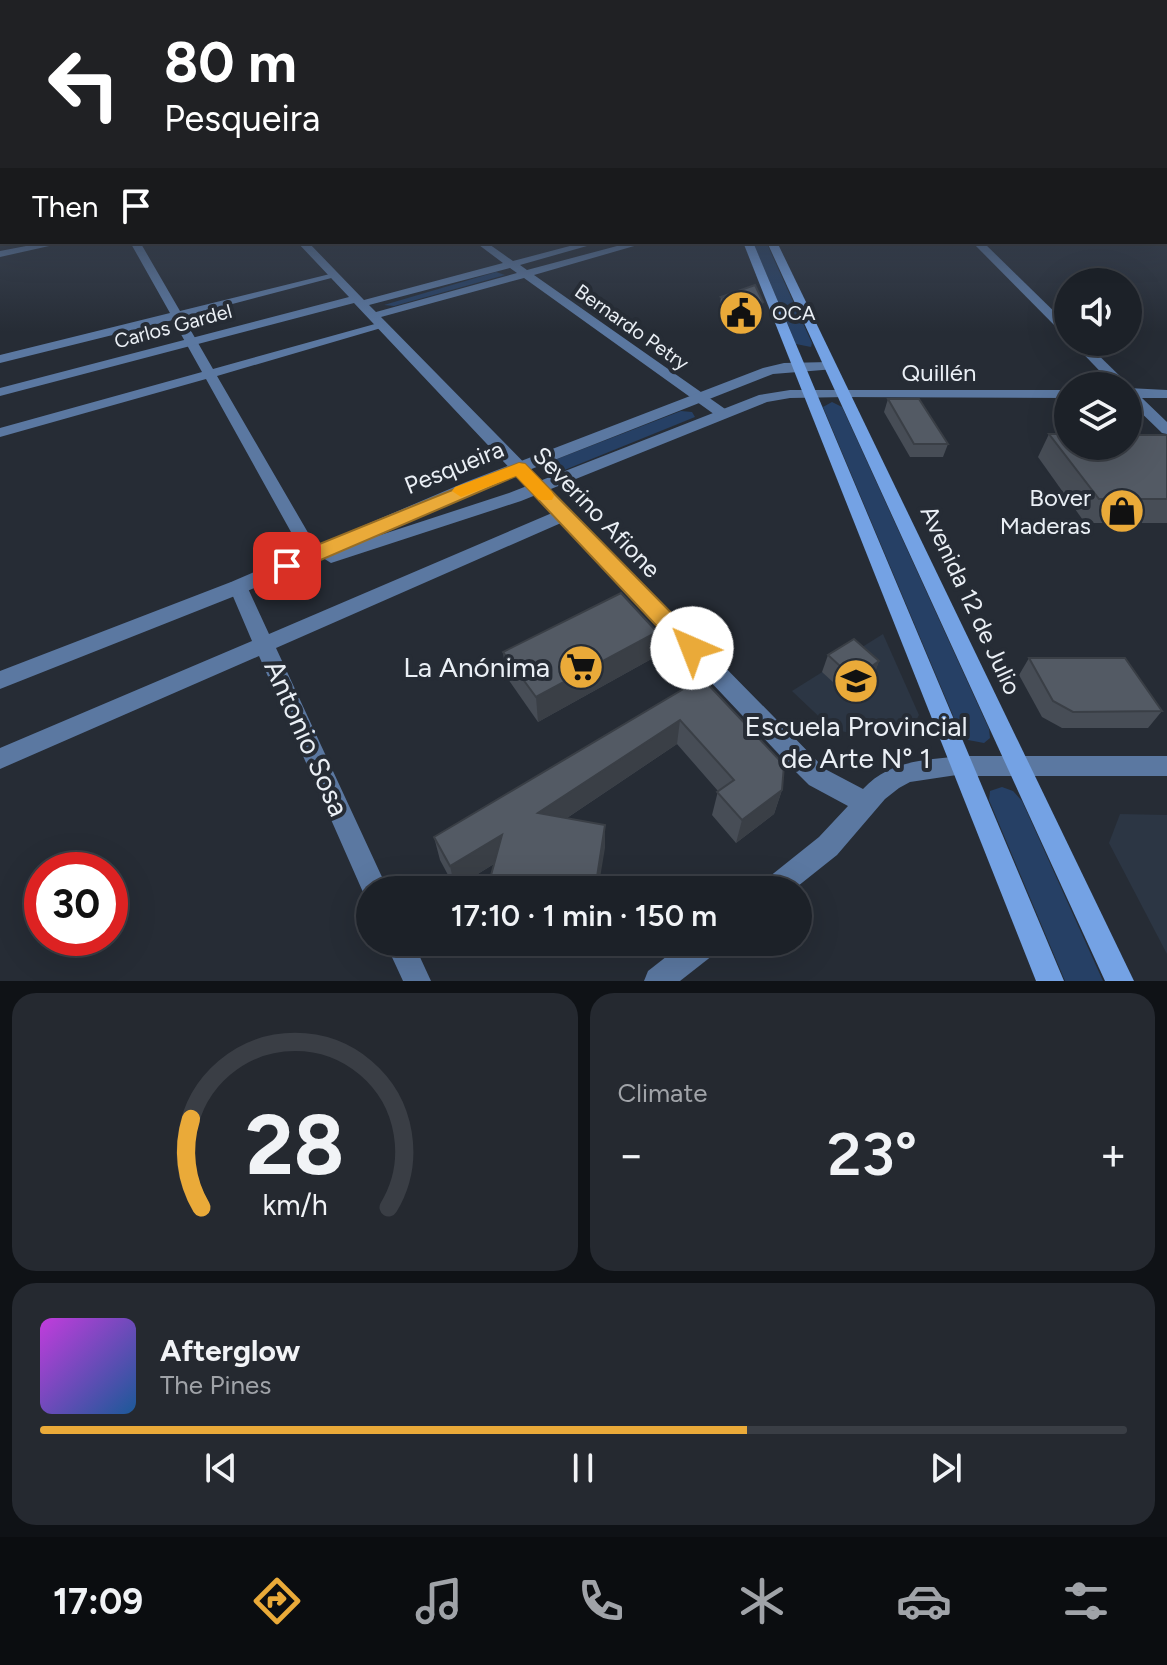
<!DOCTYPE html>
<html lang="en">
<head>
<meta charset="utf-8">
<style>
  :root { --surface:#1c2128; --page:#252930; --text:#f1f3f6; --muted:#a0a3a8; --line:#3a3e45; --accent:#eaaa39 }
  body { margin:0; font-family:Figtree,sans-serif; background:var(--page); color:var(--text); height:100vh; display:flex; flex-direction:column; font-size:30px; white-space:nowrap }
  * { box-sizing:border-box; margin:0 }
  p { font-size:26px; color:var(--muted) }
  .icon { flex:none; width:44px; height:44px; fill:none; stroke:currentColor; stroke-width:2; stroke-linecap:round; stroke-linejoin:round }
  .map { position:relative; height:981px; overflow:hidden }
  .side { display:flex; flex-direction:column; gap:12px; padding:12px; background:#0f1216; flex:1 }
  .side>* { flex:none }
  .hud { position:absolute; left:0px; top:0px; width:1168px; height:244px; box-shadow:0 8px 32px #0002,0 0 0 2px var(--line); background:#202124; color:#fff; overflow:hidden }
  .fabs { position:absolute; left:1054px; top:268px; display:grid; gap:16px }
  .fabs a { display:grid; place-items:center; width:88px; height:88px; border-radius:50%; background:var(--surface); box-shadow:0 8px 32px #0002,0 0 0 2px var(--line); font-size:40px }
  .speed { position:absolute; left:24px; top:852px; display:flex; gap:16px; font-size:40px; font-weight:700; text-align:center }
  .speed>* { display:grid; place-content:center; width:104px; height:104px; border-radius:50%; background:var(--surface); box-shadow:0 8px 32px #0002,0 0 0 2px var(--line); line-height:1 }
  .speed .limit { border:12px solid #d22; background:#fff; color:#111 }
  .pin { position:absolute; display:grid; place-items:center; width:68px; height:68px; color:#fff; margin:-34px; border-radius:16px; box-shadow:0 4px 12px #0006 }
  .me { position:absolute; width:88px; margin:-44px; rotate:316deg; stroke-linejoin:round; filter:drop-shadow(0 0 6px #0008) }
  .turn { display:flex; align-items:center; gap:28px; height:168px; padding:0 32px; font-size:36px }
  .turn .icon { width:104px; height:104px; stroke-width:2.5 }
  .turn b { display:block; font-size:56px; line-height:68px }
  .then { display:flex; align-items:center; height:76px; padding:0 32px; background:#0003; gap:16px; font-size:30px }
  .big { font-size:60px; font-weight:600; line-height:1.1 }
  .side .tile { flex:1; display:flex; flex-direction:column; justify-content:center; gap:12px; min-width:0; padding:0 28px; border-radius:24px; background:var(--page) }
  .side .dial { align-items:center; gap:0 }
  .dial svg { height:208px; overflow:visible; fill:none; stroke:var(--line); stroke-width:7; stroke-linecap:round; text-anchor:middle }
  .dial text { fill:var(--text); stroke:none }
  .song { display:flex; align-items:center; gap:24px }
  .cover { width:96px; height:96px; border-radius:12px; background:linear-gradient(135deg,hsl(290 70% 55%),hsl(210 70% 35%)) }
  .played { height:8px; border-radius:4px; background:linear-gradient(90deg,var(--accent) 65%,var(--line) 65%) }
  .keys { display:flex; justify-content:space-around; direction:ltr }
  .heat { display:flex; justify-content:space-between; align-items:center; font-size:44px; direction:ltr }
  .side .tiles { flex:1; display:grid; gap:12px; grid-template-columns:1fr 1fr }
  .tile:last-child { grid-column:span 2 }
  .trip { position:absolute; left:356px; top:876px; width:456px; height:80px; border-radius:40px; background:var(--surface); box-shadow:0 8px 32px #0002,0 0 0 2px var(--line); font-weight:600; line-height:80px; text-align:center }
  .tabs { display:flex; height:128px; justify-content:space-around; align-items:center; background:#0b0d10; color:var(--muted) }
  .tabs .icon { width:56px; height:56px }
  .tabs .current { color:var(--accent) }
  .tabs b { font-size:36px; color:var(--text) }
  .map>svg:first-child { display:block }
</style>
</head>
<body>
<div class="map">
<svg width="1167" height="981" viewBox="0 0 1167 981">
  <rect width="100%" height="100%" fill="#262c35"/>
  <g fill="#2c3644">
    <polygon points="883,634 919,715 913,726 845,732 830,727 792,691"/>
    <polygon points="1120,814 1167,815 1167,954 1109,843"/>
  </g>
  <g fill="#264065">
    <polygon points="753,242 766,242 812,343 811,347 796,344"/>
    <polygon points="496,272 505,275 394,306 384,305"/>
    <polygon points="832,402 842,407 989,729 990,738 984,743 968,740 960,732 823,407"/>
    <polygon points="681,411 692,412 695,417 562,471 553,472 547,468 552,461"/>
    <polygon points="1002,787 1013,791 1022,801 1103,981 1065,981 989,800 990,791"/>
  </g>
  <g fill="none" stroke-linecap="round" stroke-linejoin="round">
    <polygon fill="#5b78a1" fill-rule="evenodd" points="130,242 140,242 180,311 334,273 339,276 183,317 213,369 382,322 388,326 217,376 321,555 318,559 306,559 206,379 0,437 0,428 202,372 173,320 0,363 0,355 170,313"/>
    <g fill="#5b78a1" fill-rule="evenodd">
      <rect x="0" y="204" width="2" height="6"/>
      <polygon points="2,224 2,230 0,231 0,225"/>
      <rect x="1166" y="233" width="1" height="6"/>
      <path d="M297,242H308L364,300L503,263L475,242H486L513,261L585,242H601L520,265L527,270L632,242H648L534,275L728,411L730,414L728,417H718L524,278L381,317L825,769L863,789C890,760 925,760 962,756L970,759L973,766L970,773L910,782L899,788L885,799L837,855L793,890H760L764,881L819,837L848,806L809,785L790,766L561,523L276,648L388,890H370V901L366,899L259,656L0,769V748L252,641L229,587L231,582H245L269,634L552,513L354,303L0,396V388L349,297ZM510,268L517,273L376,312L369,305Z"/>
      <polygon points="972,242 983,242 1068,325 1068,336 1064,335"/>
      <polygon points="1072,342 1085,342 1127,383 1129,386 1128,387 1114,386"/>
      <polygon points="1128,388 1167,390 1167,398 1142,398 1167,422 1167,434 1162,433 1128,400"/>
      <polygon points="843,390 1068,390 1068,398 838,397 836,394"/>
      <polygon points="385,942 413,942 431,981 403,981"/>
      <polygon points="685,942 721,942 717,952 680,981 644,981 648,971"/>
    </g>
    <g fill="#5b78a1" fill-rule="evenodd">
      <polygon points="47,242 67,242 0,257 0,251"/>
      <polygon points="830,362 835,363 835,369 773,374 478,490 359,542 509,493 759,395 790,390 843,390 850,394 848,397 790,398 767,402 521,501 331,563 323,558 245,592 0,689 0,671 231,582 466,482 763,368 784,363"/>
      <polygon points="962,756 1167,756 1167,776 962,776 954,773 951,766 954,759"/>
    </g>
    <g fill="#74a2e4" fill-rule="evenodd">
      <polygon points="743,242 753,242 1064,981 1036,981"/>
      <polygon points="767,242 777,242 1134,981 1105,981"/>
    </g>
  </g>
  <g fill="#474d56">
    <polygon points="721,297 760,316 740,323 719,311"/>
    <polygon points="888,399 948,444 943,457 910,457 884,412"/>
    <polygon points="1049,434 1167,435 1167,523 1085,523 1038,457"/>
    <polygon points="503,652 655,657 538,722 506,676"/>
    <polygon points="828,655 879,661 873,677 847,695 822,672"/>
    <polygon points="1029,658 1162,711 1148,728 1062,728 1042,717 1019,675"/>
    <polygon points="702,678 782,790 774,814 736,843 712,815 718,791 677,744 567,818 605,848 494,864 455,888 440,860 434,837"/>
    <polygon points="572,942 589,942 589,946"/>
  </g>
  <g fill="#3a3f46">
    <polygon points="763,302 760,316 740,323 742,309"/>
    <polygon points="657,632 655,657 538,722 536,697"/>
    <polygon points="879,661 873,677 847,695 854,679"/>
    <polygon points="680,720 677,744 540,836 538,813"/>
    <polygon points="782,790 774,814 736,843 742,820"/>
    <polygon points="605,825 605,848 598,890 595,890"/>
    <polygon points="502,835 505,857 455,888 450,866"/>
  </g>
  <g fill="#535a64" stroke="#3a3f46" stroke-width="2">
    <polygon points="755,285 763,302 742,309 721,297"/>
    <polygon points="888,399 919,399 948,444 914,444"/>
    <polygon points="1049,434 1068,434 1068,446 1128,446 1128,435 1167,435 1167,499 1099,499"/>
    <polygon points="621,593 657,632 536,697 503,652"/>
    <polygon points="854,639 879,661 854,679 828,655"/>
    <polygon points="1029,658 1125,658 1162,711 1073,712 1053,701"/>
    <polygon points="702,678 784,765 782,790 742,820 717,792 734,780 680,720 538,813 605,825 595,890 487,890 502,835 450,866 434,837"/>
  </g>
  <linearGradient id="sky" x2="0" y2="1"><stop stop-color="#15181d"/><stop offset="0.58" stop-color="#414b5c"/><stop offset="1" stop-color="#414b5c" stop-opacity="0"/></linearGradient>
  <rect width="1167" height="332" fill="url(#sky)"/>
  <polygon fill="#eaaa39" stroke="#986e25" stroke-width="2" points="519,463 525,464 700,642 703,648 700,655 692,657 684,655 516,476 295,571 280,571 277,566 280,560"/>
  <polygon fill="#f59e0b" points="519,463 525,464 552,492 554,496 552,500 539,500 516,476 461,497 452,491 455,487"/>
  <defs>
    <g id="civic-disc" transform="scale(2.3)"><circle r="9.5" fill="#eaaa39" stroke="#262c35"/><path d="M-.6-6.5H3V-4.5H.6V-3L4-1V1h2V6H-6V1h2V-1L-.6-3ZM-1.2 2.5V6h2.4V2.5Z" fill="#111"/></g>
    <g id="shop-disc" transform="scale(2.3)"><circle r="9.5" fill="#eaaa39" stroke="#262c35"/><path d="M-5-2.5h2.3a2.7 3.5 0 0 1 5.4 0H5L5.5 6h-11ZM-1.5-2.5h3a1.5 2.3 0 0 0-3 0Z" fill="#111"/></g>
    <g id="supermarket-disc" transform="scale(2.3)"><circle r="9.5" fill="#eaaa39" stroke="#262c35"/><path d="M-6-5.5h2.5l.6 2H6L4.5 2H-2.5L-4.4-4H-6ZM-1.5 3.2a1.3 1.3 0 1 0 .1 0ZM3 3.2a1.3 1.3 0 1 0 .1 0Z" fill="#111"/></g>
    <g id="school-disc" transform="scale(2.3)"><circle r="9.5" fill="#eaaa39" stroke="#262c35"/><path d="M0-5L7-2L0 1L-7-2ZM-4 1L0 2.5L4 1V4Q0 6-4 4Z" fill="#111"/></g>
  </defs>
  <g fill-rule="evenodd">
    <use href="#civic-disc" x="741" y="313"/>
    <use href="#shop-disc" x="1122" y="511"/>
    <use href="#supermarket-disc" x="581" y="667"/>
    <use href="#school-disc" x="856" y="681"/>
  </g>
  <g text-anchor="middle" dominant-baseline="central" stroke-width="8" stroke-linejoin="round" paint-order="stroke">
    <g font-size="20" fill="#eaeff5" stroke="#262c35" text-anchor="start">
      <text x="772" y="313">OCA</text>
    </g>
    <g font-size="20" fill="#eaeff5" stroke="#262c35">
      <text transform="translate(173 326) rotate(-15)">Carlos Gardel</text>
      <text transform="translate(632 327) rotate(35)">Bernardo Petry</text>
    </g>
    <g font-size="24" fill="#eaeff5" stroke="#262c35">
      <text x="939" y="372">Quillén</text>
      <text transform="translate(454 467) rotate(-22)">Pesqueira</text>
      <text transform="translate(597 512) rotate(46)">Severino Afione</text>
      <text transform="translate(971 600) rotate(65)">Avenida 12 de Julio</text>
    </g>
    <g font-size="24" fill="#eaeff5" stroke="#262c35" text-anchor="end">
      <text x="1091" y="497">Bover<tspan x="1091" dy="28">Maderas</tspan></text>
    </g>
    <g font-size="28" fill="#eaeff5" stroke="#262c35" text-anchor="end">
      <text x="550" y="667">La Anónima</text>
      <text x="856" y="726" text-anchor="middle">Escuela Provincial<tspan x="856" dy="32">de Arte N° 1</tspan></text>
    </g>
    <g font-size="28" fill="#eaeff5" stroke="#262c35">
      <text transform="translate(307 738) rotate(66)">Antonio Sosa</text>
    </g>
  </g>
</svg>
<div class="fabs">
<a><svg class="icon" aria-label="sound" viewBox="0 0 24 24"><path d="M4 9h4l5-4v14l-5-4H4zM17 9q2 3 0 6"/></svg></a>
<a><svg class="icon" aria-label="layers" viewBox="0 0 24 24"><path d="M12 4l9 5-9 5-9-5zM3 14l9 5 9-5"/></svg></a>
</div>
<div class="speed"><div class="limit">30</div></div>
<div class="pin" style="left:287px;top:566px;background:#d93025"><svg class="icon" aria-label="arrive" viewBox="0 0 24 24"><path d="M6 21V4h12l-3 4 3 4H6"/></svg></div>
<svg class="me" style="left:692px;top:648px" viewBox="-20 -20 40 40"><circle r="19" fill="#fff"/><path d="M0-13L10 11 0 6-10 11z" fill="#eaaa39"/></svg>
<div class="trip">17:10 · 1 min · 150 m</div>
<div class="hud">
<div class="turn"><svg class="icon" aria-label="left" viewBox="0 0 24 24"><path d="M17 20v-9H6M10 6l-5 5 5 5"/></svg><div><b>80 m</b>Pesqueira</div></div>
<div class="then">Then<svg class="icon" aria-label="arrive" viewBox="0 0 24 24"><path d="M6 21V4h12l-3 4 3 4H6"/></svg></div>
</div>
</div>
<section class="side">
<div class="tiles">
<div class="tile dial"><svg viewBox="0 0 100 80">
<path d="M14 69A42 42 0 1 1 86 69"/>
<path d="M14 69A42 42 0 0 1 10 35" stroke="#eaaa39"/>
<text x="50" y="56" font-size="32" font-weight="700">28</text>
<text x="50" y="72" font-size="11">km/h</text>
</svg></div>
<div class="tile"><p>Climate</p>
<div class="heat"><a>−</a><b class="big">23°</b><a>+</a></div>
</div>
<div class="tile">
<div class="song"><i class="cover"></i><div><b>Afterglow</b><p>The Pines</p></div></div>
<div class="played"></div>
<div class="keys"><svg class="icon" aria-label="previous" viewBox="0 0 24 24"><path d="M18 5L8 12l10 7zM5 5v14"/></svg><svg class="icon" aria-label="pause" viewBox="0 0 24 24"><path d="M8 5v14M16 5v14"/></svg><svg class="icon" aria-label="next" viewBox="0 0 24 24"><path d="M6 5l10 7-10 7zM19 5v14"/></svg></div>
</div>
</div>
</section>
<nav class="tabs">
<b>17:09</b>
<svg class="icon current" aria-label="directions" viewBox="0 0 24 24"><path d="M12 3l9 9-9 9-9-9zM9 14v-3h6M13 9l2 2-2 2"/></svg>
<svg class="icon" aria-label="music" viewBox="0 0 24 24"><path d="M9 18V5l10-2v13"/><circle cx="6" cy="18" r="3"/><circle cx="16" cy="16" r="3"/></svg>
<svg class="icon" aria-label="phone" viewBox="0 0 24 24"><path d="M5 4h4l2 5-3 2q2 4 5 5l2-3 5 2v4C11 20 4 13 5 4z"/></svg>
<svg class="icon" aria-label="climate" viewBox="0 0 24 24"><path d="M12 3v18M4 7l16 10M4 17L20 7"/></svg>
<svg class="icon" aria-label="car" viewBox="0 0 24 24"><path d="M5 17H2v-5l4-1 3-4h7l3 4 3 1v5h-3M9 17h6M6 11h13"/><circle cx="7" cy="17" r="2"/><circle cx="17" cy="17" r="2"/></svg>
<svg class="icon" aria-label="filters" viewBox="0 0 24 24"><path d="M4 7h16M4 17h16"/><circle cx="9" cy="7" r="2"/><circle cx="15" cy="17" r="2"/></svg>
</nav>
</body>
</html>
